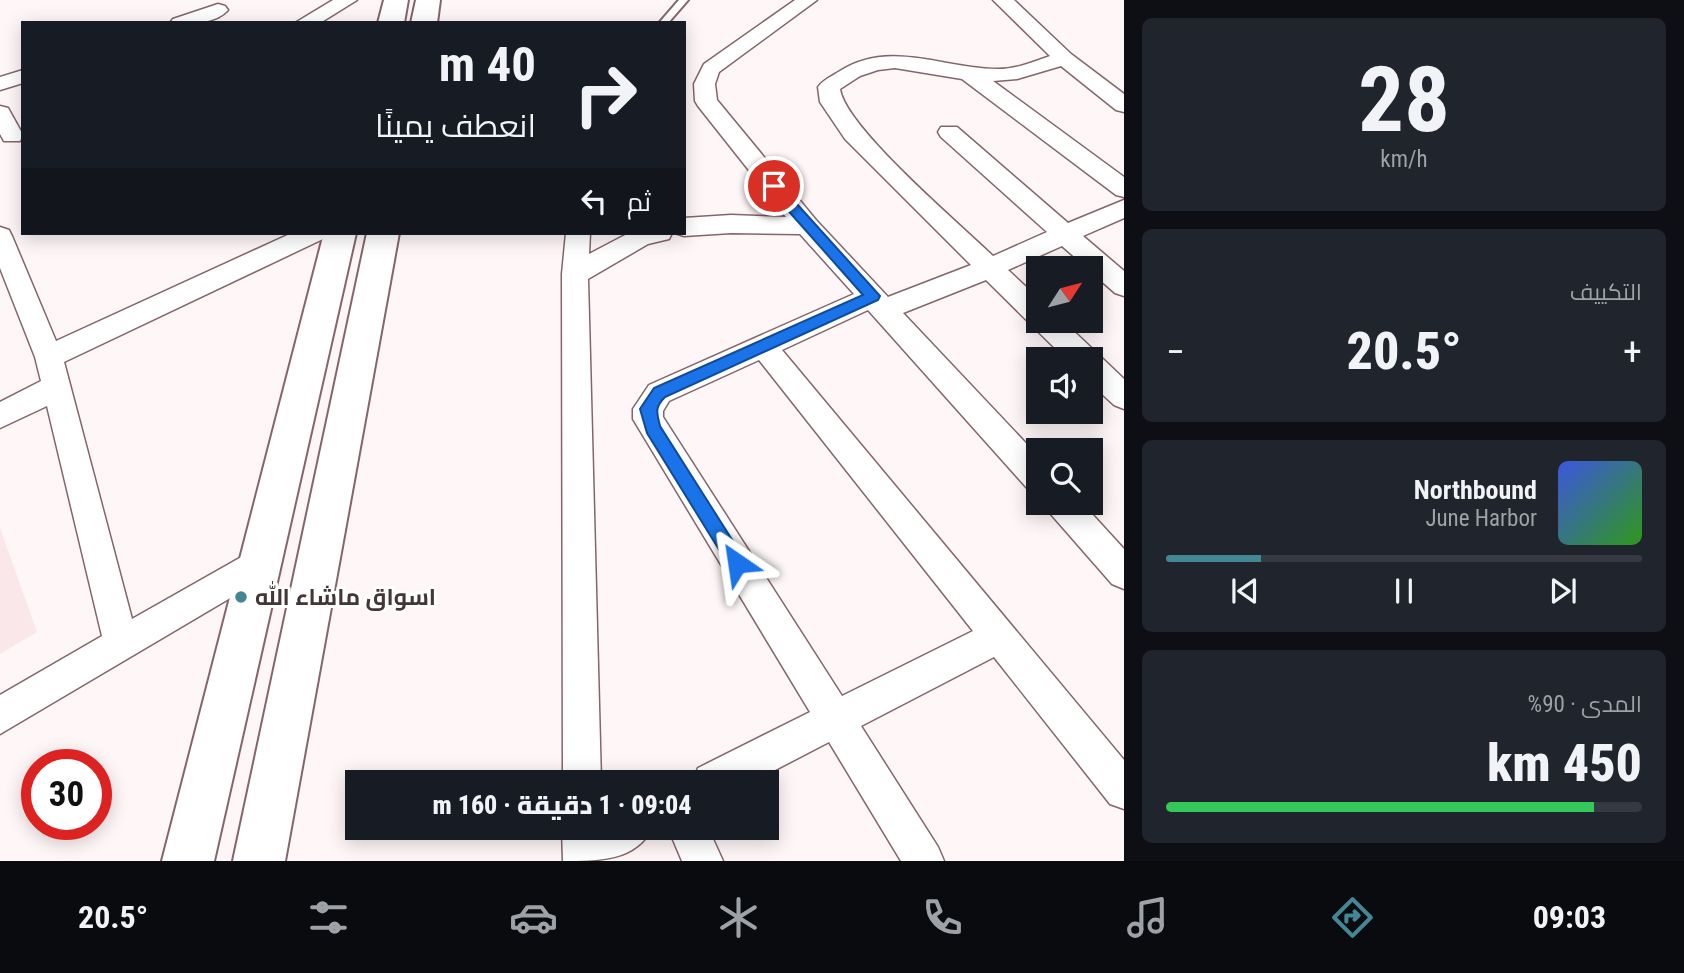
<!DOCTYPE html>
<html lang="ar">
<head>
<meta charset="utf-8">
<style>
  :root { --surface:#171b24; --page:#20242c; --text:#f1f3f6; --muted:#9ea1a6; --line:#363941; --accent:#438795 }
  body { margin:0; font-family:"Roboto Condensed",Cairo,sans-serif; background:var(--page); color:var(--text); direction:rtl; height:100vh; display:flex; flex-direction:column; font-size:26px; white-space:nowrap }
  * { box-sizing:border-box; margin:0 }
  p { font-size:23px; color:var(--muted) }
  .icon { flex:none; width:38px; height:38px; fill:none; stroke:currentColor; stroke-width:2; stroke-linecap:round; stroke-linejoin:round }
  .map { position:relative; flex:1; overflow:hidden; direction:ltr }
  .side { display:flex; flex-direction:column; gap:18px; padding:18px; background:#0d0f14; width:560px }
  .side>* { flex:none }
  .hud { position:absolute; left:21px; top:21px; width:665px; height:214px; border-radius:0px; box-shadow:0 4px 18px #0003; direction:rtl; background:#171b24; color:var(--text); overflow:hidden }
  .needle { width:46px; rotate:54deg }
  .tools { position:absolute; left:1026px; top:256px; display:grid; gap:14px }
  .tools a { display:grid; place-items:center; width:77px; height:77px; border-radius:0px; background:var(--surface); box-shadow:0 4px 18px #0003; font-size:35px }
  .speed { position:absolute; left:21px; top:749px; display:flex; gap:14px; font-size:35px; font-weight:700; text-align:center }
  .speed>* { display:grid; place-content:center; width:91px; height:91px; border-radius:50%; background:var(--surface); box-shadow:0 4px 18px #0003; line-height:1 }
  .speed .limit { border:10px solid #d22; background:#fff; color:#111 }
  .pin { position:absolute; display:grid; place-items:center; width:60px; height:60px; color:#fff; margin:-30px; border:4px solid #fff; border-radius:50%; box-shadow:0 2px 7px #0007 }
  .me { position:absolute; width:77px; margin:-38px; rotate:328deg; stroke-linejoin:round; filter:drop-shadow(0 0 5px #0008) }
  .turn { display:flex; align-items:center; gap:24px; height:147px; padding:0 35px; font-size:32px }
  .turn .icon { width:91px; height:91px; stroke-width:2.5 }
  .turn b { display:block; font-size:49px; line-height:60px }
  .then { display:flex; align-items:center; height:66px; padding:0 35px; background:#0003; gap:14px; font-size:26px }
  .big { font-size:52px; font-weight:800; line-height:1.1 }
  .side .tile { flex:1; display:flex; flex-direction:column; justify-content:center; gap:10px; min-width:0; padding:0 24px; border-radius:10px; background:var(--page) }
  .side .dial { align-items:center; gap:0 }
  .dial b { font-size:91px; line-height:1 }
  .song { display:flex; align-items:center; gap:21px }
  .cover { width:84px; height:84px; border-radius:10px; background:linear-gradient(135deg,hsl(230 70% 55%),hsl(110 70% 35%)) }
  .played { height:7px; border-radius:4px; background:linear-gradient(90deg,var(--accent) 20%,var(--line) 20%) }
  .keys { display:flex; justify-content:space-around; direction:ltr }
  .heat { display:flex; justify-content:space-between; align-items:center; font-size:38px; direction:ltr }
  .charge { height:10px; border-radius:5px; background:linear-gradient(90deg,#34c759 90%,var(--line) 0) }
  .trip { position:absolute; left:345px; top:770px; width:434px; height:70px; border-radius:0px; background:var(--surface); box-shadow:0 4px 18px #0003; font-weight:800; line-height:70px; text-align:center; direction:rtl }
  .menu { display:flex; height:112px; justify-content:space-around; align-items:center; background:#090b0e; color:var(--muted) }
  .menu .icon { width:49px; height:49px }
  .menu .current { color:var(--accent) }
  .menu b { font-size:32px; color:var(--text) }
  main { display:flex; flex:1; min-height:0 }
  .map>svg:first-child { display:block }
</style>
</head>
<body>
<main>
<section class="side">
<div class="tile dial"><b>28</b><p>km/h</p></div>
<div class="tile"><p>التكييف</p>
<div class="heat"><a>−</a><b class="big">20.5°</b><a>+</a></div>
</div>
<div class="tile">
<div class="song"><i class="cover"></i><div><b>Northbound</b><p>June Harbor</p></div></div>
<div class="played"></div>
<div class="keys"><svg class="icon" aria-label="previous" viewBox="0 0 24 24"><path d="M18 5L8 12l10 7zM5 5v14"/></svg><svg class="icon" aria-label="pause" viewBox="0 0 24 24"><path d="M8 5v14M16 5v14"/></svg><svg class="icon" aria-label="next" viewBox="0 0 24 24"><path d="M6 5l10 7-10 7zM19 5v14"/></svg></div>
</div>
<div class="tile"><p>المدى · 90%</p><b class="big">450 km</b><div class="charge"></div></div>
</section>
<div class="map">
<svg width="1124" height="861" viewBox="0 0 1124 861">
  <rect width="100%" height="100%" fill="#fef6f7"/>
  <polygon fill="#fae7e9" points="0,528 37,632 0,654"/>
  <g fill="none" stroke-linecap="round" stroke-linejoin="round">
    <g stroke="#856569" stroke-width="4">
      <polygon id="lane" points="679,0 688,0 668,23 659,23"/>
    </g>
    <g stroke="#856569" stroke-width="3">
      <g id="street">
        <polygon points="333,0 357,0 320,23 295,23"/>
        <path d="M795,0H817L719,72L715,84L717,100L816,220L888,297L971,265L845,139L820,102L818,87C823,80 832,76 840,71C890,39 945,69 998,69C1016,69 1033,62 1050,56L993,0H1014L1071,54L1124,94V112L1116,110L1061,66L1017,79L993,81L1124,177V197L1116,195L962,79L895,68L878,70L860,76L840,89C845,127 960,224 993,256L1047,232L941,137L938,132L941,127H957L1068,223L1124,200V218L1083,236L1124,271V296L1115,293L1090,271V268H1087L1062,246L1008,270L1038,298V320H1062L1124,379V409L1114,405L1090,383V359H1066L986,280L903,313L1038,456V492L1027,488L868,310L782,350L1124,760V809L1110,804L994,657L861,726L938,847L944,861H901L829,742L752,782H693L698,768L810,712L633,419V409L649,385L854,294L800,234L731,233L684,236L675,233H684V218L731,215L786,217L698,106L695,101L694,84L704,64ZM759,360L973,631L842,696L663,417V411L669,401Z"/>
        <path d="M218,4L225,6L228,10C215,25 189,23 170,23L173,19Z"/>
        <polygon points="23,70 23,83 0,90 0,77"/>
        <polygon points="0,106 8,108 23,135 20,141 4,141 0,134"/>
        <polygon points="0,227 9,230 12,236 56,341 292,233 326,233 323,239 64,362 132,619 259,547 271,552 276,563 271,574 0,734 0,695 102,636 47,406 0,428 0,402 41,381 35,357 0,268"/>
        <polygon points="566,233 590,233 589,254 629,233 672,233 669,239 648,244 588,279 601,782 563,782 562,274"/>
        <polygon points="1044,502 1081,502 1124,549 1124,589 1112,584 1049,512"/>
        <path d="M562,828H652C636,861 598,861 563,861Z"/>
        <polygon points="668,828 708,828 723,861 682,861"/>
      </g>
    </g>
    <g stroke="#856569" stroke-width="4">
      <g id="secondary">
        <polygon points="384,0 408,0 404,23 378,23"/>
        <polygon points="416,0 440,0 437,23 411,23"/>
        <polygon points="324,233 356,233 214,861 162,861"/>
        <polygon points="367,233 399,233 285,861 233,861"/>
      </g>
    </g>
    <use href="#lane" fill="#fff" fill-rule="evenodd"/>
    <use href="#street" fill="#fff" fill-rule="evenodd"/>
    <use href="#secondary" fill="#fff" fill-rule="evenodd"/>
  </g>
  <path fill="#1a73e8" stroke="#114b97" stroke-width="2" d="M774,182L778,183L880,296L878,300L665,397C654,408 657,413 660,426L743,557L746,563L743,569L737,571L731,569L647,433L640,409L654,388L863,295L769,189V183Z"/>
  <circle fill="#438795" stroke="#fff" stroke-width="2.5" cx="241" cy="597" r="7"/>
  <g text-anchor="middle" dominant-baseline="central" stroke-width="6" stroke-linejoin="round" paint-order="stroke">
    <g font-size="23" font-weight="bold" fill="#443537" stroke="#fff" text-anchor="start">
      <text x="255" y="597">اسواق ماشاء الله</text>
    </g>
  </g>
</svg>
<div class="tools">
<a><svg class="needle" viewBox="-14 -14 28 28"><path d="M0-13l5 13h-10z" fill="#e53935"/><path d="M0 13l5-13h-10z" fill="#9ea1a6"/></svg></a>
<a><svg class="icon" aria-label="sound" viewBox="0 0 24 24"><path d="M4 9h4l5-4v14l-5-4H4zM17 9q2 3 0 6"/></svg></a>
<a><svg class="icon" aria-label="search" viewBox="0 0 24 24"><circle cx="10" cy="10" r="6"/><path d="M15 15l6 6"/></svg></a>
</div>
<div class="speed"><div class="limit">30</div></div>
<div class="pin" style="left:774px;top:186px;background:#d93025"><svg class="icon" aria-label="arrive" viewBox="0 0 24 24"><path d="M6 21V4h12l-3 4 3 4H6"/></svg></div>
<svg class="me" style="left:737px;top:563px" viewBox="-20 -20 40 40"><path d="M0-17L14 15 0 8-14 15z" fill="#1a73e8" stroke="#fff" stroke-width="4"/></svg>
<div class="trip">09:04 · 1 دقيقة · 160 m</div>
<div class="hud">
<div class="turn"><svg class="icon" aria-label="right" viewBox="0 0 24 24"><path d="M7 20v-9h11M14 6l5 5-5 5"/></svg><div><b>40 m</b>انعطف يمينًا</div></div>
<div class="then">ثم<svg class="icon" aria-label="left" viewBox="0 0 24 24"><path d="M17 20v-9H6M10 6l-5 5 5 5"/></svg></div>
</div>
</div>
</main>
<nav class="menu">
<b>09:03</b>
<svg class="icon current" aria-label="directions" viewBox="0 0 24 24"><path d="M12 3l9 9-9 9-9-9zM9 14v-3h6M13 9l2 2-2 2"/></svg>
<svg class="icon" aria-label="music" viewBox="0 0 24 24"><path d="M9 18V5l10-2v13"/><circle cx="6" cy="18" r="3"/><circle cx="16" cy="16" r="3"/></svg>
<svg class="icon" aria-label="phone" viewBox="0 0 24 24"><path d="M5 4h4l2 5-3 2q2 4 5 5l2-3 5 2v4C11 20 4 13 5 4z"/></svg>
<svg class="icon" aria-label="climate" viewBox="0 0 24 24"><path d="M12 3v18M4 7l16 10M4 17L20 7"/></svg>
<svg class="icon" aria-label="car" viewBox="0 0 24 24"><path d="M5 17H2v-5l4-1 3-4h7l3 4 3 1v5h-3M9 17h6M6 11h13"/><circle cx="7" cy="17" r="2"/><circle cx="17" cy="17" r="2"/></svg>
<svg class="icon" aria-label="filters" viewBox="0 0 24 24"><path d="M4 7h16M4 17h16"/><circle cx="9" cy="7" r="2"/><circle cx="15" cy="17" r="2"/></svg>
<b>20.5°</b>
</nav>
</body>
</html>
